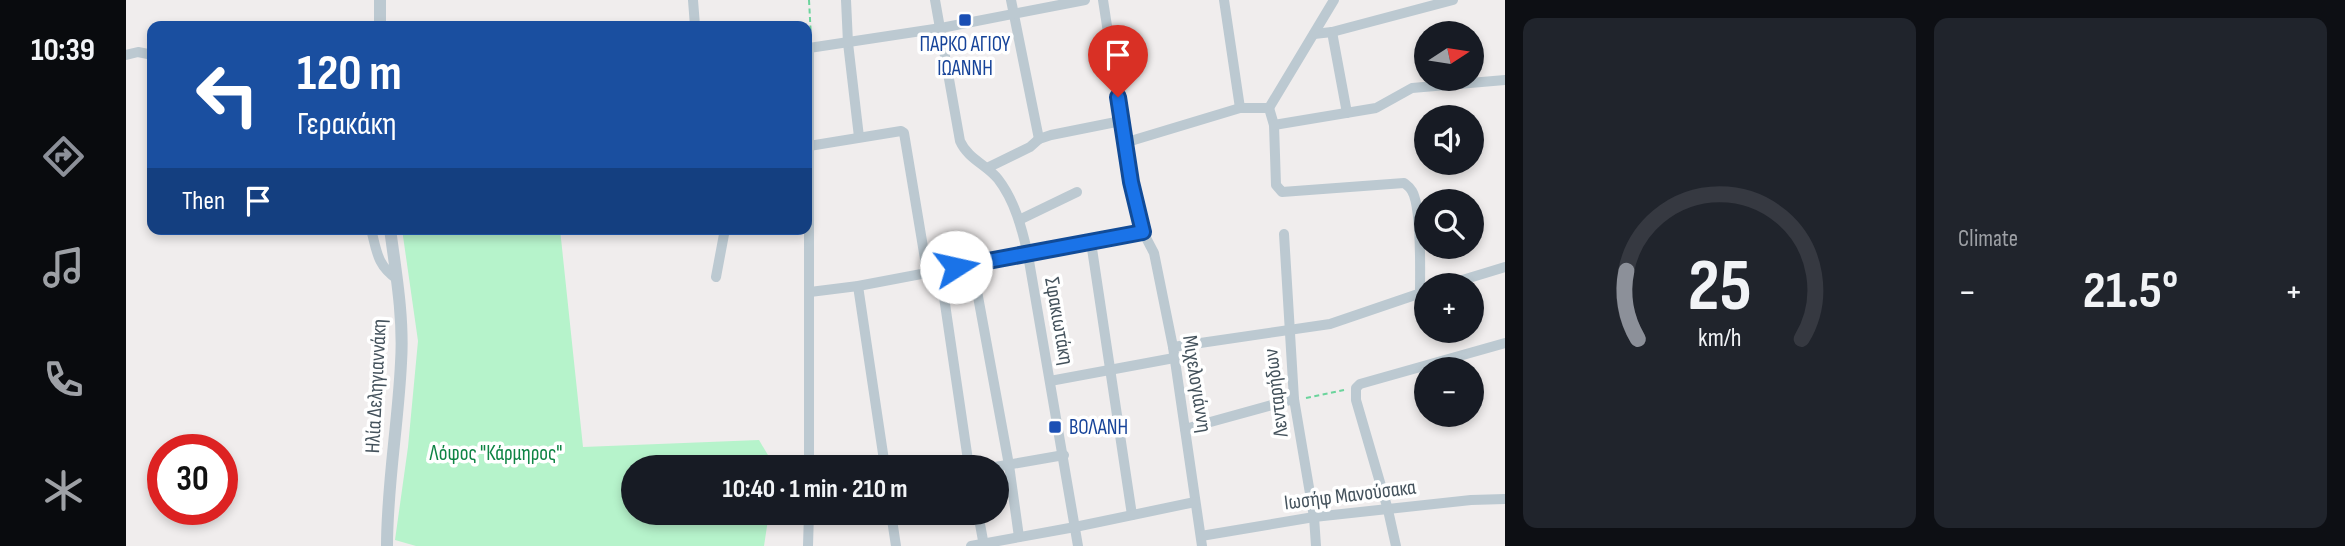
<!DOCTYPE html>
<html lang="en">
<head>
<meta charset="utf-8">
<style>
  :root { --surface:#171b24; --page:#20242c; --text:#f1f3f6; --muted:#9ea1a6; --line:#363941; --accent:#8c9099 }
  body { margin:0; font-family:"Sofia Sans Condensed",sans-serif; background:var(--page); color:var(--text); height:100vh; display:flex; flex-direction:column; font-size:26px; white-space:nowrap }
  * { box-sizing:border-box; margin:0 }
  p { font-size:23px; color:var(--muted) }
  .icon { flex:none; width:38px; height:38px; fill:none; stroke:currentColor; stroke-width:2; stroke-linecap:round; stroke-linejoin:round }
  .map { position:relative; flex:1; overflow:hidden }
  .details { display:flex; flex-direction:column; gap:18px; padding:18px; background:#0d0f14; width:840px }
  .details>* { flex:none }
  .top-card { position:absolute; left:21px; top:21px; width:665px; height:214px; border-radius:14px; box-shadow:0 4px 10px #0003; background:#1a4fa0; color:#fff; overflow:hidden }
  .needle { width:46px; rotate:78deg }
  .fabs { position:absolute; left:1288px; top:21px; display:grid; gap:14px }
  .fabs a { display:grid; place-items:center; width:70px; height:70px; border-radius:50%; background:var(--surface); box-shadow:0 4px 10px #0003; font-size:35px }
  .speed { position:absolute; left:21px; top:434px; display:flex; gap:14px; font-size:35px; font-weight:700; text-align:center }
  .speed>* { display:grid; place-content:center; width:91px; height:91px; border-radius:50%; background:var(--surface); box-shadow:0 4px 10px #0003; line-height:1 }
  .speed .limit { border:10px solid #d22; background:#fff; color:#111 }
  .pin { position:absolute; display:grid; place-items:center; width:60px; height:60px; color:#fff; margin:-72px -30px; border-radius:50% 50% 50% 0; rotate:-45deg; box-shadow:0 0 7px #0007 }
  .pin .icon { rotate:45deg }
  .me { position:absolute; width:77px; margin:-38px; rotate:80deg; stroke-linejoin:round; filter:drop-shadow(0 0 5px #0008) }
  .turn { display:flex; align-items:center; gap:24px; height:147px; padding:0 35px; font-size:32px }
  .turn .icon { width:91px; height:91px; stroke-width:2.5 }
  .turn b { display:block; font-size:49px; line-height:60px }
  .then { display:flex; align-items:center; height:66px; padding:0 35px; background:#0003; gap:14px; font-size:26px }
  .big { font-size:52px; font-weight:700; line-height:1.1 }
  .details .card { flex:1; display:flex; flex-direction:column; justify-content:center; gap:10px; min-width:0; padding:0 24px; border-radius:14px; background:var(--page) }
  .details .dial { align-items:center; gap:0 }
  .dial svg { height:182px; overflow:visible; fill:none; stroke:var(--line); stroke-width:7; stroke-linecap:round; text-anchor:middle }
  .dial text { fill:var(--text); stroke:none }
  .heat { display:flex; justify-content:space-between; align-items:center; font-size:38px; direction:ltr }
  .details .tiles { flex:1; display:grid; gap:18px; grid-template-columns:repeat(2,1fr) }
  .trip { position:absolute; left:495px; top:455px; width:388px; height:70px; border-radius:35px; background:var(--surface); box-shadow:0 4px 10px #0003; font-weight:700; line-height:70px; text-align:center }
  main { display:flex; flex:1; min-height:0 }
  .tab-bar { display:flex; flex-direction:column; width:126px; justify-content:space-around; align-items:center; background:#090b0e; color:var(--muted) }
  .tab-bar .icon { width:49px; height:49px }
  .tab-bar .active { color:var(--accent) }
  .tab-bar b { font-size:32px; color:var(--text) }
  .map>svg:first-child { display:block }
</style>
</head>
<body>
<main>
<nav class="tab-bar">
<b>10:39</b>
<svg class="icon active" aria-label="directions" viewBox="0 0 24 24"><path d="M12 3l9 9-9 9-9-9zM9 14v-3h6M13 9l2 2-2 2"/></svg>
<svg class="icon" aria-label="music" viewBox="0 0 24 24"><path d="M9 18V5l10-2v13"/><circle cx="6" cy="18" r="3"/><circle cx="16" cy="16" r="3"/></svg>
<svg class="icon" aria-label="phone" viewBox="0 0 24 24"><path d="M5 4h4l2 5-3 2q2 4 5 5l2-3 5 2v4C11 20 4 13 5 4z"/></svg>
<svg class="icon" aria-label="climate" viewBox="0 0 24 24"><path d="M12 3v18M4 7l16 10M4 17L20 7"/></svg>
</nav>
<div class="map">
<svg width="1379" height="546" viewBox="0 0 1379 546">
  <rect width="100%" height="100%" fill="#f0eded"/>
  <polygon fill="#b6f3cb" points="276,229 434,229 457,447 633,440 649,467 508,467 508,513 643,513 638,546 290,546 269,540 282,447 292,341"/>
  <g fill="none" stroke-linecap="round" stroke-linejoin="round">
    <g stroke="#6bd49c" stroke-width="2" stroke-dasharray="5 3.5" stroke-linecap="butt">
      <polyline points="683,0 685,38"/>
      <polyline points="1180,398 1218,390"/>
    </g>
    <g stroke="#bcc9d1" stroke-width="10">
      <polyline points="567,0 569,26"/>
      <polyline points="720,0 722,43 733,137"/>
      <path d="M809,0L834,141C842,159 861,165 872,179C889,201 896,229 902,255L952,546"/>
      <polyline points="885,0 913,139"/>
      <polyline points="977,0 1005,182 1017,232 1028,253 1047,347 1076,546"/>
      <polyline points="1098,0 1114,108"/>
      <polyline points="1206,32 1221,113"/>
      <polyline points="1188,34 1206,32 1327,0"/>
      <polyline points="0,55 12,52 22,54"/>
      <path d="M1143,108L1148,125L1150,185L1156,192L1278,183C1282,186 1284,187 1286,191C1296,208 1294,272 1294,293"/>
      <polyline points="1143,108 1208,0"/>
      <polyline points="1148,125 1250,108 1286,88 1379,80"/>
      <polyline points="998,143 1114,108 1143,108"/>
      <polyline points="683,146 775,131 778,133 801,271"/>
      <polyline points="861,168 904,147 913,139 925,135 995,121"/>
      <polyline points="893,220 951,192"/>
      <path d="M245,229C251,252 251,265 271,279"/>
      <polyline points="1158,234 1168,399 1188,517 1190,546"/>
      <polyline points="965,242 1006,515"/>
      <polyline points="846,264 883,465 893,537"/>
      <polyline points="814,270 843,467"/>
      <polyline points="590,277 599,229"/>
      <polyline points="1320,285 1379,267"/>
      <polyline points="732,286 759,467"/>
      <polyline points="684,292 732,286 1017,232"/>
      <polyline points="1047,347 1204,324 1298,292"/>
      <polyline points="924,381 1048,358"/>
      <polyline points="1059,429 1168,399"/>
      <polyline points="683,467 683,48 815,28 959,0"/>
      <polyline points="869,467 938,455"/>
      <polyline points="765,513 770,546"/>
      <polyline points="852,513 858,546"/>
      <polyline points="1075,536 1188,517 1345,500 1379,499"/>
      <polyline points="682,546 683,513"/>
      <polyline points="845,546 949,527 1069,502"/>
      <polyline points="1270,546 1262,510 1230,400 1230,388 1234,384 1379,343"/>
    </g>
    <g stroke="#bcc9d1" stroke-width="12">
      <polyline points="254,26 254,0"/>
      <path d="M261,546C261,485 272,425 275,363C278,319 270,273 264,229"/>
    </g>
  </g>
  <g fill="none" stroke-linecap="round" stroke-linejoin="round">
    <g stroke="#114b97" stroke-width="18">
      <polyline id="route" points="830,267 1017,232 1005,182 992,97"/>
    </g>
    <use href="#route" stroke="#1a73e8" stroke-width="12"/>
  </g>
  <g fill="#1a4fb4" stroke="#fff" stroke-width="2.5">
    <rect x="832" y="13" width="14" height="14" rx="3.5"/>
    <rect x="922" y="420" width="14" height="14" rx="3.5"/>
  </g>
  <g text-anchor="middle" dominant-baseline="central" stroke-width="7" stroke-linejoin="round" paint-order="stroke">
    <g font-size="21" fill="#164399" stroke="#fff">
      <text x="839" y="44">ΠΑΡΚΟ ΑΓΙΟΥ<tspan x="839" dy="24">ΙΩΑΝΝΗ</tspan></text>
      <text x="943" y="427" text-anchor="start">ΒΟΛΑΝΗ</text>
    </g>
    <g font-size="21" fill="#44525c" stroke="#fff">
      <text transform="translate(933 321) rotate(80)">Σφακιωτάκη</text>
      <text transform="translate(1071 384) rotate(81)">Μιχελογιάννη</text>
      <text transform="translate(250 386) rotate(-87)">Ηλία Δεληγιαννάκη</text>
      <text transform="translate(1150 393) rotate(-97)">Λενταρήδων</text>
      <text transform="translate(1224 495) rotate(-7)">Ιωσήφ Μανούσακα</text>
    </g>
    <g font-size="21" fill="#0e8444" stroke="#fff">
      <text x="370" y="453">Λόφος "Κάρμηρος"</text>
    </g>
  </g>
</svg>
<div class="fabs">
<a><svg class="needle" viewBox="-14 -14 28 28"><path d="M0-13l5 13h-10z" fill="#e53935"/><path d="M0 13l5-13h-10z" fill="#9ea1a6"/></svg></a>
<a><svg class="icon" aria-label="sound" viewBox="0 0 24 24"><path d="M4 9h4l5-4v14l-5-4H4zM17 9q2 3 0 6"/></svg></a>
<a><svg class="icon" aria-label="search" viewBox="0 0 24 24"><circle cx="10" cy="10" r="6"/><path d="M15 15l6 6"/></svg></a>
<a>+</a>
<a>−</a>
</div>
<div class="speed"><div class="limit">30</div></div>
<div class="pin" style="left:992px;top:97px;background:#d93025"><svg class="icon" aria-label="arrive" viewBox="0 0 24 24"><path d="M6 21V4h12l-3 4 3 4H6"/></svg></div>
<svg class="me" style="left:830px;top:267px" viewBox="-20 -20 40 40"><circle r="19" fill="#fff"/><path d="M0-13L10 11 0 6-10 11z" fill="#1a73e8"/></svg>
<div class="trip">10:40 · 1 min · 210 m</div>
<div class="top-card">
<div class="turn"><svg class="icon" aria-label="left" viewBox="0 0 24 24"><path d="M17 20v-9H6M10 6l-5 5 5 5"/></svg><div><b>120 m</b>Γερακάκη</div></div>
<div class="then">Then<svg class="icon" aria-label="arrive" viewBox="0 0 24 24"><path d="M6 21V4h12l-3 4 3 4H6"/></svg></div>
</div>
</div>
<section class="details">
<div class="tiles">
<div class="card dial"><svg viewBox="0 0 100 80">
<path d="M14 69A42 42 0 1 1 86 69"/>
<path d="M14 69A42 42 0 0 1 9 39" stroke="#8c9099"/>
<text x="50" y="56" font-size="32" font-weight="700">25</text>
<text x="50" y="72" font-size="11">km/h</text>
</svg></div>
<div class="card"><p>Climate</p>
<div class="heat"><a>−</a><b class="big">21.5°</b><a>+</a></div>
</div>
</div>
</section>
</main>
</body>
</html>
